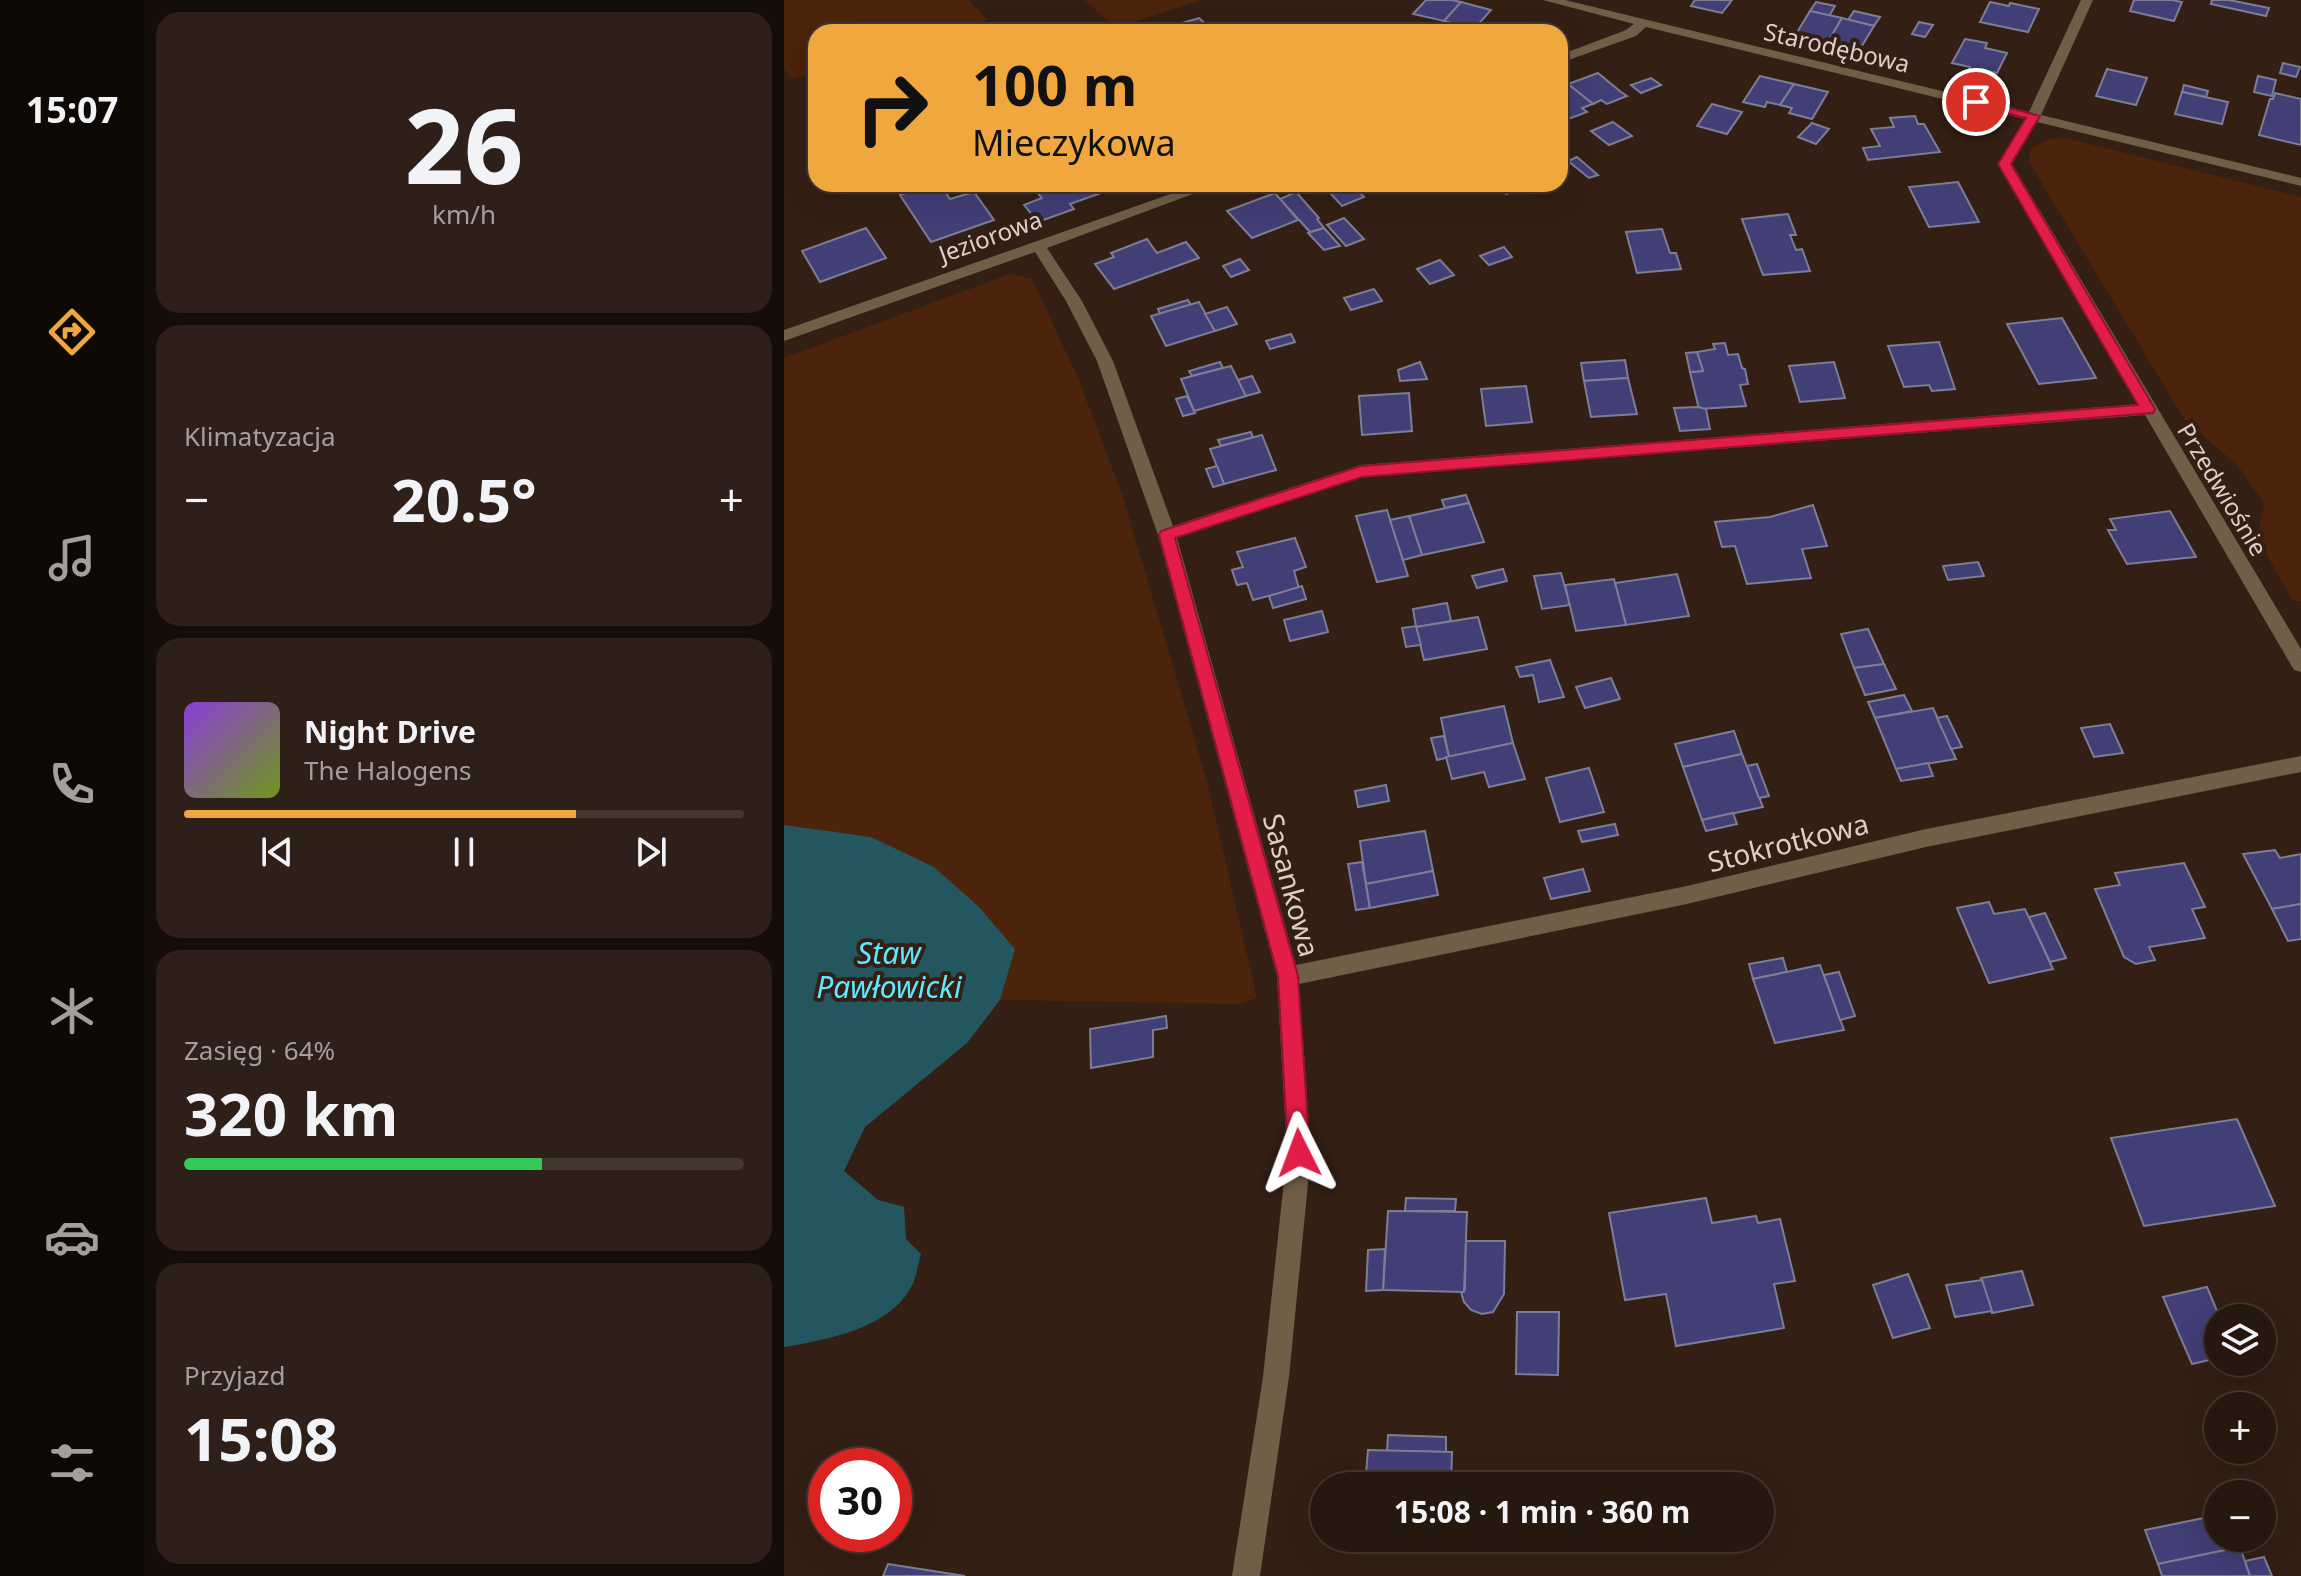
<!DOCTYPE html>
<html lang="pl">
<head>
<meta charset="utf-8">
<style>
  :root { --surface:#26170f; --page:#2e2018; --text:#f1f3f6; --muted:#a49f9e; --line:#42362f; --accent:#f0a73e }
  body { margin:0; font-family:"Noto Sans",sans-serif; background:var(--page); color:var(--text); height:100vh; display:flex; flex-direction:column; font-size:30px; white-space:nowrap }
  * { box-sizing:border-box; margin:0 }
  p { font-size:26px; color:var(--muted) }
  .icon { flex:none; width:44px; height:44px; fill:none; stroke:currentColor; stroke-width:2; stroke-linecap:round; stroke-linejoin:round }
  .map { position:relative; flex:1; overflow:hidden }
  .drawer { display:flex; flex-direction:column; gap:12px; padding:12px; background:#150d08; width:640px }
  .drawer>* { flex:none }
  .banner { position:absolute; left:24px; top:24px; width:760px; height:168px; border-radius:24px; box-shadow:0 8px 32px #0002,0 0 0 2px var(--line); background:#f0a73e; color:#111; overflow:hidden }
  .controls { position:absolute; left:1420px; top:1304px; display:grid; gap:16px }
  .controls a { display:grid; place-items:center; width:72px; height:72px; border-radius:50%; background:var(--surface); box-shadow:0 8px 32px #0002,0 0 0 2px var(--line); font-size:40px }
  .speed { position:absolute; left:24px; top:1448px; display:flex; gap:16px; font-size:40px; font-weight:700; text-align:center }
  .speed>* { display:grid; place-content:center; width:104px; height:104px; border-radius:50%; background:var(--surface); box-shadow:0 8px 32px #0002,0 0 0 2px var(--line); line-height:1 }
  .speed .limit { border:12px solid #d22; background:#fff; color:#111 }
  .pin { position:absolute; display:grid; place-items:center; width:68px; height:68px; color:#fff; margin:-34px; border:4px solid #fff; border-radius:50%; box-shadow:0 2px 8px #0007 }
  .me { position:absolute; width:88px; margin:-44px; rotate:357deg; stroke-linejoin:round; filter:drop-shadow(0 0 6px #0008) }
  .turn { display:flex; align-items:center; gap:28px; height:168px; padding:0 32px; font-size:36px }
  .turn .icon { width:104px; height:104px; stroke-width:2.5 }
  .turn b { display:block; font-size:56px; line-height:68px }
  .big { font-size:60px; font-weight:700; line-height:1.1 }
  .drawer .widget { flex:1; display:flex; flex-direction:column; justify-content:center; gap:12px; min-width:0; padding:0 28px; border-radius:24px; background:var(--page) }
  .drawer .dial { align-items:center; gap:0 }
  .dial b { font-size:104px; line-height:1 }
  .song { display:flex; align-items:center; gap:24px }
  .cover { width:96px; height:96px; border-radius:12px; background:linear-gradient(135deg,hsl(270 70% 55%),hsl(80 70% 35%)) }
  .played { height:8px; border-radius:4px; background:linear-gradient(90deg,var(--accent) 70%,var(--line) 70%) }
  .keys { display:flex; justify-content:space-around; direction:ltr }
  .heat { display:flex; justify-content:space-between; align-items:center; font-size:44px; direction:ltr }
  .charge { height:12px; border-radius:6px; background:linear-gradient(90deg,#34c759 64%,var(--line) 0) }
  .trip { position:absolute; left:526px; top:1472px; width:464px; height:80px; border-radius:40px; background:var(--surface); box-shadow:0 8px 32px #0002,0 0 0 2px var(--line); font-weight:700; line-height:80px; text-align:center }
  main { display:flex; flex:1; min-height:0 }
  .menu { display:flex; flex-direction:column; width:144px; justify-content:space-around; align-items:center; background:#0f0906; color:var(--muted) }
  .menu .icon { width:56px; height:56px }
  .menu .on { color:var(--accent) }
  .menu b { font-size:36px; color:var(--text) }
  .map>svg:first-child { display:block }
</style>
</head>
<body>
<main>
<nav class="menu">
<b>15:07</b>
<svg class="icon on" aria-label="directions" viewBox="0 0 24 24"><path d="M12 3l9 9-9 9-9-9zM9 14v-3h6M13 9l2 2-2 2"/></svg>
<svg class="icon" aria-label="music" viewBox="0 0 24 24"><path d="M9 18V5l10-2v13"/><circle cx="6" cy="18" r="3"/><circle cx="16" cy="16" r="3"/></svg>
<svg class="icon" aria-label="phone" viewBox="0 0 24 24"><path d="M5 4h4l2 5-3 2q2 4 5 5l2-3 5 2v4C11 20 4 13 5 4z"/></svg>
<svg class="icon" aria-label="climate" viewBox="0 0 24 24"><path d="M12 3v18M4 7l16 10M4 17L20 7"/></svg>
<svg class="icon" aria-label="car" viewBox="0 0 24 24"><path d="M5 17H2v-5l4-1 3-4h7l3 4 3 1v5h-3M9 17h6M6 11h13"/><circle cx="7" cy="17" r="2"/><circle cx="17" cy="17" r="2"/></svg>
<svg class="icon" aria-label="filters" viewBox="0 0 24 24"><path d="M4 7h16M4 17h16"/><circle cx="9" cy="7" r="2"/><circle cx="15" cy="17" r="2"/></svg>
</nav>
<section class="drawer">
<div class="widget dial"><b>26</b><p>km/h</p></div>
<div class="widget"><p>Klimatyzacja</p>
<div class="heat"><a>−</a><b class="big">20.5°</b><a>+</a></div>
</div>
<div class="widget">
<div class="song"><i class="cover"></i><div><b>Night Drive</b><p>The Halogens</p></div></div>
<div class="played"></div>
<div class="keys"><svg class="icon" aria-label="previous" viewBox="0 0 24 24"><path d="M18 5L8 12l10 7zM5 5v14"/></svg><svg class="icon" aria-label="pause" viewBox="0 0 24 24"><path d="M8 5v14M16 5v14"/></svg><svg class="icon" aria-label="next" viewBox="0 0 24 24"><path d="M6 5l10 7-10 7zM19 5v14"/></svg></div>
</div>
<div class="widget"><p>Zasięg · 64%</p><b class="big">320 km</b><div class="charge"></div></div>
<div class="widget"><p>Przyjazd</p><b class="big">15:08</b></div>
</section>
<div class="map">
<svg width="1517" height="1576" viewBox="0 0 1517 1576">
  <rect width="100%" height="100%" fill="#331f14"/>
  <g fill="#4c230b">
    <polygon points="0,0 185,0 204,20 164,32 32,32 32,72 8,79 0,69"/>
    <polygon points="300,0 418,0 332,28"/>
    <polygon points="1282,138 1517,197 1517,601 1509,601 1473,538 1480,504 1454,466 1400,419 1245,162 1247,148 1267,139"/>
    <path d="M226,274L248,279L295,380L338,494L423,781L473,998L456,1004L216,1000L183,1043L81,1127L60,1171L94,1200L120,1207L122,1239L137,1254C134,1264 132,1280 126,1289C103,1329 42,1340 0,1347V358Z"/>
  </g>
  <path fill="#23565e" d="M0,825L87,837L150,867L195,907L231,949L216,1000L183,1043L81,1127L60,1171L94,1200L120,1207L122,1239L137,1254C134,1264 132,1280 126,1289C103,1329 42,1340 0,1347Z"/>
  <g fill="#423e76" stroke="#7d7d95" stroke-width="2">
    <polygon points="642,0 667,0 677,2 660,21 629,14"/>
    <polygon points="911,0 948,0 938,13 907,6"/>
    <polygon points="1350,0 1388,0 1398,2 1390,21 1346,11"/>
    <polygon points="1428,0 1445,0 1485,8 1482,16 1427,4"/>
    <polygon points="677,2 707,10 690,29 660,21"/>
    <polygon points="1032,2 1051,6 1045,16 1026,11"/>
    <polygon points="1206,2 1225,6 1226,3 1255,9 1244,32 1196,22"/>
    <polygon points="1026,11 1058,18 1044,42 1012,34"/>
    <polygon points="1070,11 1096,17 1090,26 1064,20"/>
    <polygon points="415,18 425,27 411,32 394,32 388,26"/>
    <polygon points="1058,18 1090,26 1076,49 1044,42"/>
    <polygon points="1135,22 1149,25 1141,37 1128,34"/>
    <polygon points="1181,39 1203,43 1201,48 1223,53 1213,73 1199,70 1196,75 1184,72 1186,67 1168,63"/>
    <polygon points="1499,63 1516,67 1512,77 1496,73"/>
    <polygon points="1323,69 1363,78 1352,105 1312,96"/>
    <polygon points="814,73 837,92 843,96 823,104 817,100 809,104 784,84"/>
    <polygon points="976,76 1010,84 996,105 983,102 981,107 959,102"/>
    <polygon points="1474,76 1492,80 1488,96 1470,92"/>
    <polygon points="867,78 877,85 857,93 847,85"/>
    <polygon points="784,84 809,104 798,108 803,112 784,119 776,113 776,87"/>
    <polygon points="1010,84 1044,92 1028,119 1005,113 1008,108 996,105"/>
    <polygon points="1400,85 1424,91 1422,97 1398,92"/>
    <polygon points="1398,92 1444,102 1438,124 1391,114"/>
    <polygon points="1491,93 1517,99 1517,145 1475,135 1486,99 1489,99"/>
    <polygon points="928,104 958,112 943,134 913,126"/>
    <polygon points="1131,116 1134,124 1140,124 1156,152 1084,160 1079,148 1096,146 1087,129 1110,127 1106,118"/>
    <polygon points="829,122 848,136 825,145 807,131"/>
    <polygon points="1028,123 1045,129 1032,144 1014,137"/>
    <polygon points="793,157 814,175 805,178 784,161"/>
    <polygon points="1174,182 1195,222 1145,227 1125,187"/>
    <polygon points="149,184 156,184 166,199 190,192 210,220 147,242 116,195"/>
    <polygon points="246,184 310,184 317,193 286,204 290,209 254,222 240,205 258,198"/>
    <polygon points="538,184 583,184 586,188 575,192 580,197 558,206"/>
    <polygon points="712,184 748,184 722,194"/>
    <polygon points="512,192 535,218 533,219 540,228 526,232 496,199"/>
    <polygon points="491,193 514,220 468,238 443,211"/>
    <polygon points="1004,214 1012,235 1006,235 1012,250 1018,249 1026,271 979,275 958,219"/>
    <polygon points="560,218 580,239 562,246 543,225"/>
    <polygon points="82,228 102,258 36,282 18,251"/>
    <polygon points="540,228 556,246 540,250 524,233"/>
    <polygon points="878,229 886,253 892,253 897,269 853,273 842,232"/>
    <polygon points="363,239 373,253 402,242 415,258 330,289 311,264 330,257 327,253"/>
    <polygon points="720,247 728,257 705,265 696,256"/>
    <polygon points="456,259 465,270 447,277 439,266"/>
    <polygon points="656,260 670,275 646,284 633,269"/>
    <polygon points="590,289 598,301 567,310 560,298"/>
    <polygon points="404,300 407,305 376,314 374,309"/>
    <polygon points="415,302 431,331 382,346 367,316"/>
    <polygon points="443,307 453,324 431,331 421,314"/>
    <polygon points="1278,318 1312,378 1255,384 1223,324"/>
    <polygon points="507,334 511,342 486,349 482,341"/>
    <polygon points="1155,342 1171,389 1148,391 1145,385 1120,387 1104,346"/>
    <polygon points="941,343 944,355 954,354 958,368 961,369 964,384 956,385 962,406 915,409 906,372 919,371 913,352 931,349 929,344"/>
    <polygon points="913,352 919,371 906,372 902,353"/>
    <polygon points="841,360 844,378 800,381 797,363"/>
    <polygon points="436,362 439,368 408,376 405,371"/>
    <polygon points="636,362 643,379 616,381 614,370"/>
    <polygon points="1050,362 1061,398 1016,402 1005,366"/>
    <polygon points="447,366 462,396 410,411 397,379"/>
    <polygon points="468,376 476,392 462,396 454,380"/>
    <polygon points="844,378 853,414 807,417 800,381"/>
    <polygon points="742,386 748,422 702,426 697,389"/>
    <polygon points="625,393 628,431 578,435 575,396"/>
    <polygon points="403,396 411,413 399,416 392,399"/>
    <polygon points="914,407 922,409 926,429 896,431 890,408"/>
    <polygon points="467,432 469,438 437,446 434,440"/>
    <polygon points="478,435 492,470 440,484 426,449"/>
    <polygon points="433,466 440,484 429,487 422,469"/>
    <polygon points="682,495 685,503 661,508 658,500"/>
    <polygon points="685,503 700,542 638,555 625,516"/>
    <polygon points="1029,505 1043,546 1018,549 1027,578 963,584 951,546 938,547 931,522 986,517"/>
    <polygon points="603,510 624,576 593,582 572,516"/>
    <polygon points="1386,511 1412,557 1343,564 1324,530 1332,530 1326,519"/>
    <polygon points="625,516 638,555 619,560 606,520"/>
    <polygon points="511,538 522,567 510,571 515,588 469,600 463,583 453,585 448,570 459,567 453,552"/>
    <polygon points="1194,562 1200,576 1164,580 1159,566"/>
    <polygon points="719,569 723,581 693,588 688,576"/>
    <polygon points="777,573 786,605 758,609 750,576"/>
    <polygon points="893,574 905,616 842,625 831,583"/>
    <polygon points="830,579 842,625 792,631 781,585"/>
    <polygon points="518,586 522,599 489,608 485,596"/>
    <polygon points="663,603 667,621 632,627 629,609"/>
    <polygon points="538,611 544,632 506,641 500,620"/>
    <polygon points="694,617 703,649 640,660 632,627"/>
    <polygon points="632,626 637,645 622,647 618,628"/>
    <polygon points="1084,629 1100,664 1070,668 1057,634"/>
    <polygon points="766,660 780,697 755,702 749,675 736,677 732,667"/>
    <polygon points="1100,664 1112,689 1081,695 1070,668"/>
    <polygon points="827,678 836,699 801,708 792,687"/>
    <polygon points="1120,695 1128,711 1091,718 1084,702"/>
    <polygon points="720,706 729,743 665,757 657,718"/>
    <polygon points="1149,708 1172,759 1112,769 1091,718"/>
    <polygon points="1163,716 1178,747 1167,749 1153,718"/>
    <polygon points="1326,724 1339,753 1310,757 1297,728"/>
    <polygon points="950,731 958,754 899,767 891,744"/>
    <polygon points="660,736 665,757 653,760 647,738"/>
    <polygon points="729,743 741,779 705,787 700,772 668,779 662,757"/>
    <polygon points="958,754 979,807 918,820 899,767"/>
    <polygon points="1144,763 1149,776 1117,781 1112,769"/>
    <polygon points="973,764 985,796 975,798 963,766"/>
    <polygon points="805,768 820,812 776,822 762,778"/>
    <polygon points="602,785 605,801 574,807 571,791"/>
    <polygon points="949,813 953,824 922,831 918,820"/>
    <polygon points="831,824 834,835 798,842 794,831"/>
    <polygon points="641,831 649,871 582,884 576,841"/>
    <polygon points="1491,850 1496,858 1517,854 1517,904 1488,909 1459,854"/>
    <polygon points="578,862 586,908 572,910 564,864"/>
    <polygon points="1400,863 1421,907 1408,909 1421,938 1365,947 1371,960 1352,964 1340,957 1311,889 1336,885 1331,873"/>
    <polygon points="799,869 806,891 767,899 760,878"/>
    <polygon points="649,871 654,895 586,908 582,884"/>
    <polygon points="1205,902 1210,914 1241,909 1269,969 1205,983 1173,908"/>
    <polygon points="1517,904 1517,939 1504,941 1488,909"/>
    <polygon points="1261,913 1282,958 1266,962 1245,917"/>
    <polygon points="999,958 1003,972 969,979 965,964"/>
    <polygon points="1036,965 1060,1030 991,1043 969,979"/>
    <polygon points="1055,972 1071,1016 1056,1020 1040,975"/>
    <polygon points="382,1016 383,1028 369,1030 369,1057 307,1068 306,1029"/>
    <polygon points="1453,1119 1491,1206 1360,1226 1327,1138"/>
    <polygon points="622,1198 672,1199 671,1211 621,1211"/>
    <polygon points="922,1198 928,1223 972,1216 974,1223 996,1219 1011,1281 990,1284 1000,1328 892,1346 882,1294 841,1300 825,1213"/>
    <polygon points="604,1211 683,1212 680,1292 599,1290"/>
    <polygon points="682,1241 721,1241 720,1294 709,1312 698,1314 687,1310 680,1302 677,1292 680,1292 681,1288"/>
    <polygon points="601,1249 599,1290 582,1291 584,1250"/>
    <polygon points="1238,1271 1249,1305 1208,1313 1197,1278"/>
    <polygon points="1124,1274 1146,1328 1109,1338 1089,1285"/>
    <polygon points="1198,1280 1208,1311 1171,1317 1162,1285"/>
    <polygon points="1423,1287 1436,1318 1434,1358 1408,1364 1379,1297"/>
    <polygon points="733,1312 775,1312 774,1375 732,1374"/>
    <polygon points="604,1435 662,1437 662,1452 603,1451"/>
    <polygon points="584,1450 668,1452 667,1486 581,1486"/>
    <polygon points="1434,1515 1434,1538 1443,1538 1447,1549 1374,1564 1361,1530"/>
    <polygon points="560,1538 578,1538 577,1550 559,1549"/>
    <polygon points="577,1538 664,1538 664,1553 577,1550"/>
    <polygon points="1456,1547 1466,1576 1378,1576 1374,1564"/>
    <polygon points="1480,1557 1488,1576 1466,1576 1461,1561"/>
    <polygon points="104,1564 181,1576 99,1576"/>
  </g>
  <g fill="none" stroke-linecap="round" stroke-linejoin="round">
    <polygon fill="#705e47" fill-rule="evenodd" points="759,0 781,0 1245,112 1297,0 1309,0 1257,115 1517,178 1517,186 1253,122 1228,164 1517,649 1517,672 1510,670 1361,415 578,477 393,538 512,965 903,886 1142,829 1517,756 1517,772 1142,847 903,904 515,984 527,1153 505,1377 476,1576 448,1576 479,1377 503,1153 493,976 374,535 313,361 282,301 251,252 0,341 0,330 415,184 436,184 263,248 298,301 329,361 389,526 577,465 1355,404 1214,164 1241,119 862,27 852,36 776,63 776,55 842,30 850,24"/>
  </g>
  <polygon fill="#e11d48" stroke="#92132f" stroke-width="2" points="1192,99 1256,116 1227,164 1371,409 1369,413 578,477 391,538 514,976 526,1153 523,1161 515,1164 507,1161 504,1153 494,976 375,535 377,531 577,466 1354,405 1214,164 1242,118 1187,105 1185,102"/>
  <g text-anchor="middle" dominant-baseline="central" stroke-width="8" stroke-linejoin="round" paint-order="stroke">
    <g font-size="24" fill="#ded0c9" stroke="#331f14">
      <text transform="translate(1053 47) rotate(13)">Starodębowa</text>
      <text transform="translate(206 236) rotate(-20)">Jeziorowa</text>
      <text transform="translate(1439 489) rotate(59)">Przedwiośnie</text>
    </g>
    <g font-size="28" fill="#ded0c9" stroke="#331f14">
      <text transform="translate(1004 842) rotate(-14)">Stokrotkowa</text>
      <text transform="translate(508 885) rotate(75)">Sasankowa</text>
    </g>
    <g font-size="30" font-style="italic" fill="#5de9fe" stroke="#331f14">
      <text x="105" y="952">Staw<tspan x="105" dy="34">Pawłowicki</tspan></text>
    </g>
  </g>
</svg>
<div class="controls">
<a><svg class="icon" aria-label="layers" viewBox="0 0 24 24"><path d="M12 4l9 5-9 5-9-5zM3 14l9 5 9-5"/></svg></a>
<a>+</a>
<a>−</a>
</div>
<div class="speed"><div class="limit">30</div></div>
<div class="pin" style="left:1192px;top:102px;background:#d93025"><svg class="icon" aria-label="arrive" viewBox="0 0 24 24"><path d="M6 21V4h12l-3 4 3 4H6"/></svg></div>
<svg class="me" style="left:515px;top:1153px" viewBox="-20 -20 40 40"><path d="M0-17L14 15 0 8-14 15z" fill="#e11d48" stroke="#fff" stroke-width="4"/></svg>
<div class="trip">15:08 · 1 min · 360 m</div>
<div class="banner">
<div class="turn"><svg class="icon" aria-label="right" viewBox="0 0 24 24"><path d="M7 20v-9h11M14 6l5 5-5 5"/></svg><div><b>100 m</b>Mieczykowa</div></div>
</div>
</div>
</main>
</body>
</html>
